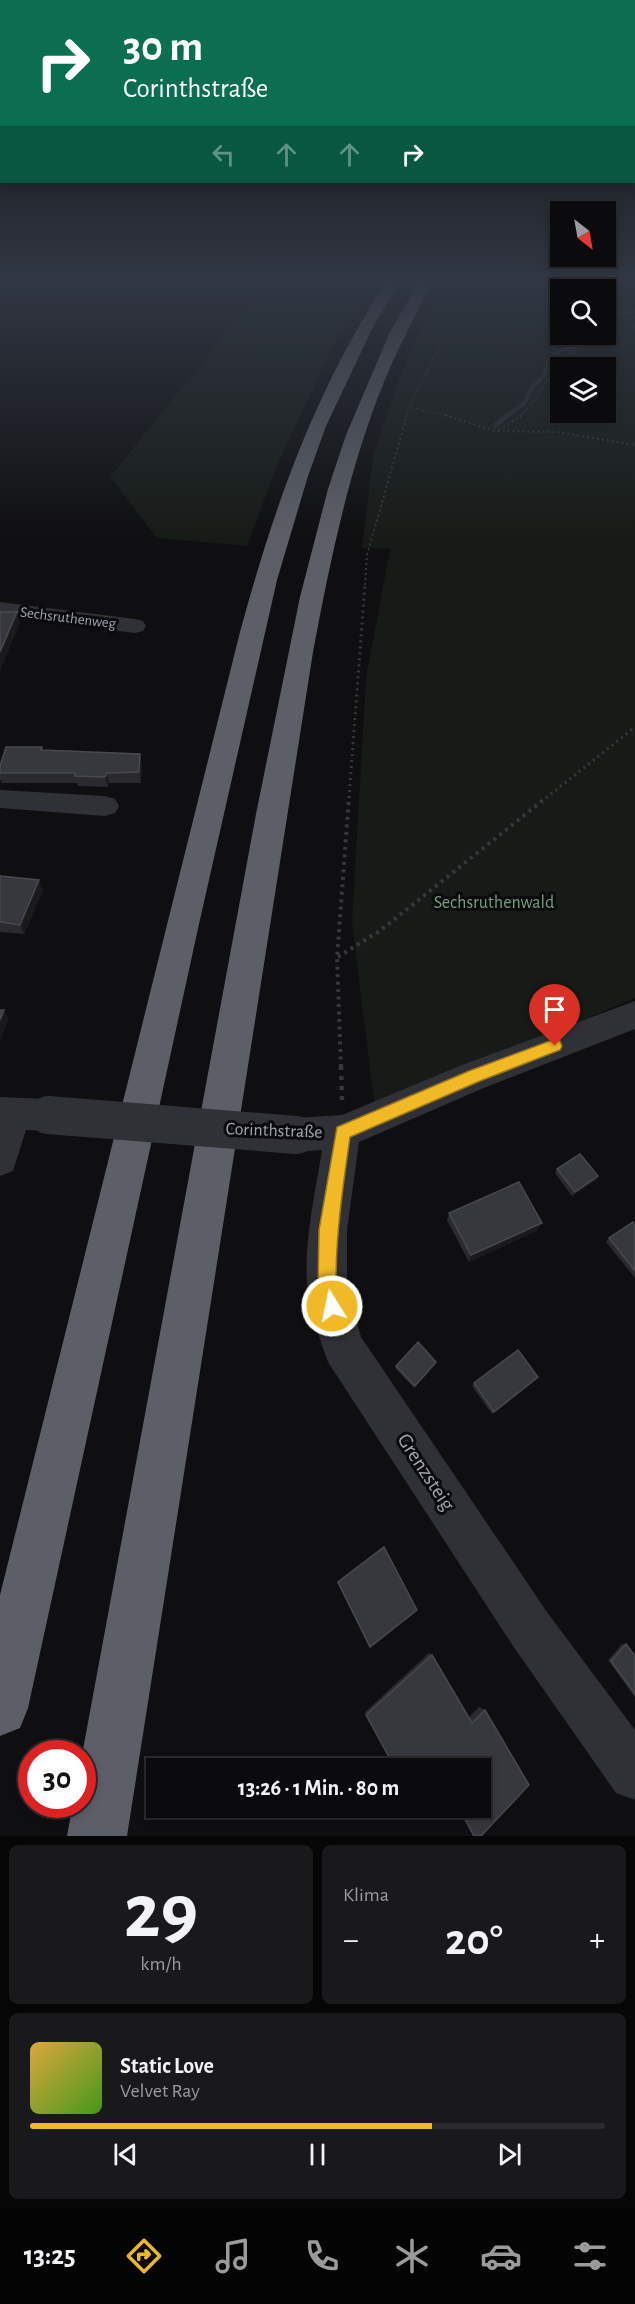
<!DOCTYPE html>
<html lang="de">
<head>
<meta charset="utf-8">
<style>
  :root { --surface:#0b0b0d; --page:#19191b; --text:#f1f3f6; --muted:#9a9b9d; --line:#2b2b2e; --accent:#f2b926 }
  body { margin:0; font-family:"Alegreya Sans",sans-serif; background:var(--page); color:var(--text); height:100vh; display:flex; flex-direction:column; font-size:22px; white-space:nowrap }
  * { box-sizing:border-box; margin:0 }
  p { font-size:20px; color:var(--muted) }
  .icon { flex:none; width:33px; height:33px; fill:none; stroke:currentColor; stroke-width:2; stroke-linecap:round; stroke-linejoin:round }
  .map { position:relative; height:1836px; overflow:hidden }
  .panel { display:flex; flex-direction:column; gap:9px; padding:9px; background:#060607; flex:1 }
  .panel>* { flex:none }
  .guide { position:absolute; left:0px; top:0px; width:636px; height:183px; box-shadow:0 3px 9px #0003,0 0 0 2px var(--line); background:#0b6e4f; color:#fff; overflow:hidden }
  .needle { width:39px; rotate:149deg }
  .buttons { position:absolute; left:550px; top:201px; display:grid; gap:12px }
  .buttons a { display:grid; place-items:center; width:66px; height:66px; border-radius:0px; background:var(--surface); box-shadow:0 3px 9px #0003,0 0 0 2px var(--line); font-size:30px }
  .speed { position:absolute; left:18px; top:1740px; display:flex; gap:12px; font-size:30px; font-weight:700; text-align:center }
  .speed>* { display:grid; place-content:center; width:78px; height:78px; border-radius:50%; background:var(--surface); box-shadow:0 3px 9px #0003,0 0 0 2px var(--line); line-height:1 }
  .speed .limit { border:9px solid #d22; background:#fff; color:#111 }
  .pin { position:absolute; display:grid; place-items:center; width:51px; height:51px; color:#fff; margin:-62px -26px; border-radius:50% 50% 50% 0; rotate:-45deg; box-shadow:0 0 6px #0007 }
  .pin .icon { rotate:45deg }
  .me { position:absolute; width:66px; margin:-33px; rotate:350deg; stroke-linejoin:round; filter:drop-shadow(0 0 4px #0008) }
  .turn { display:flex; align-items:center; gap:21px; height:126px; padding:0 24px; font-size:27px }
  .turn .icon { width:78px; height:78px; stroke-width:2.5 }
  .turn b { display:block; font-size:42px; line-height:51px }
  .lanes { display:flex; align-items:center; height:57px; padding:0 24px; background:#0003; justify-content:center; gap:30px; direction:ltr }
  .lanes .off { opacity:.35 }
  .big { font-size:45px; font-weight:600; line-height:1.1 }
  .panel .tile { flex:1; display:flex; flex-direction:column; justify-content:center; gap:9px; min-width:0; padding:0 21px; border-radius:9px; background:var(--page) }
  .panel .dial { align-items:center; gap:0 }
  .dial b { font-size:78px; line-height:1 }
  .song { display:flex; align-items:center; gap:18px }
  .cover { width:72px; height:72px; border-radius:9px; background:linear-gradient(135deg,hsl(40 70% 55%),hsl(100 70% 35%)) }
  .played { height:6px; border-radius:3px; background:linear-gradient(90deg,var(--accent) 70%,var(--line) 70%) }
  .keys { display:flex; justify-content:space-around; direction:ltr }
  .heat { display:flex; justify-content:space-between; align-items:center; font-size:33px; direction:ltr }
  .panel .tiles { flex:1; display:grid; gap:9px; grid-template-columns:1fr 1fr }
  .tile:last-child { grid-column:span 2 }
  .trip { position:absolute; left:146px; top:1758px; width:345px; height:60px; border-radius:0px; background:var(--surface); box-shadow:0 3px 9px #0003,0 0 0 2px var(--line); font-weight:600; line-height:60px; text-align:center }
  .dock { display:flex; height:96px; justify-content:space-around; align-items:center; background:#040405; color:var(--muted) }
  .dock .icon { width:42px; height:42px }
  .dock .on { color:var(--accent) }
  .dock b { font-size:27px; color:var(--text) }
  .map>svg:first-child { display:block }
</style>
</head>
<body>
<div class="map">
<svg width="635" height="1836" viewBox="0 0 635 1836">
  <rect width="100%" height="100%" fill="#0f0f11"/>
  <g fill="#161b17" fill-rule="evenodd">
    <polygon points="266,283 374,283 333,345 276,468 247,546 157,538 110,477"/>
    <path d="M443,283H635V998L375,1108L352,923L366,679L390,549L362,548L373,456L394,392L422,325ZM561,290H606V334H561ZM561,368H606V412H561Z"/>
  </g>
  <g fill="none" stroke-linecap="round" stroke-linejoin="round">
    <g stroke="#262d34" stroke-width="4">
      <polyline points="634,283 635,286"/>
      <polyline points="606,320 635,310"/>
      <polyline points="635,325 635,333"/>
      <polyline points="506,417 524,403 534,385 544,376 549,359 561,350 588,343 595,334"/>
    </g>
    <polyline stroke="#262d34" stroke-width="5" points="495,426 508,415"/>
    <g stroke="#36383d" stroke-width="1.5" stroke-dasharray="1.5 2" stroke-linecap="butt">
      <polyline points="606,330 612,324 635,317"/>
      <polyline points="409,407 452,417"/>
      <polyline points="406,417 409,407 460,307 477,283"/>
      <polyline points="520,417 538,396 555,364 602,334"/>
    </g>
    <g stroke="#36383d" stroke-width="2" stroke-dasharray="2 3" stroke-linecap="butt">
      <polyline points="445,415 495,431 557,432 635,445"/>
      <polyline points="499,430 522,415"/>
      <polyline points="365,585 367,555 407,415"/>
    </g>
    <g stroke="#36383d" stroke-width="3" stroke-dasharray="2 4" stroke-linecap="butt">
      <polyline points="349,798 365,584"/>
      <polyline points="546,798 635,727"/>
    </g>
    <g stroke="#36383d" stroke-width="4" stroke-dasharray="3 4.5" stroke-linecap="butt">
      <polyline points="338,957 381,930 547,797"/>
      <polyline points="341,1067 337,958 349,797"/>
    </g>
    <polyline stroke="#36383d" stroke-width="4.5" stroke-dasharray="4 6" stroke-linecap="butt" points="341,1066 342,1100"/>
    <g fill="#303136" fill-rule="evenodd">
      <polygon points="0,602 135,619 143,621 146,626 143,631 135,633 0,616"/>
      <polygon points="0,790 105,796 115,799 119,806 115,813 105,816 0,808"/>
      <path d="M635,1001V1029L486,1087L359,1142L347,1230V1286L361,1337L547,1612L635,1730V1800L616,1793L513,1646L328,1362C320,1340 309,1308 307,1285C304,1240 315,1194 322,1150L296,1152L283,1147L278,1135L283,1123L296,1118L342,1115L462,1065Z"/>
      <polygon points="0,1097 48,1099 60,1104 66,1115 60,1126 48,1131 26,1130 13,1171 0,1176"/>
    </g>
    <g fill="#5c5f67" fill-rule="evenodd">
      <path d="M385,283H399L372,329L326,426L308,476L277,580L199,924L28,1708L20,1728L0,1736V1595L240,632C275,504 313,396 385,283Z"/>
      <path d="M418,283H432C415,316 398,348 384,382C349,468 330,561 313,652L127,1836H67L73,1804H82V1755L256,814L300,597L328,489L346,435L390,332Z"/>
    </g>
    <polyline stroke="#303136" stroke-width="38" points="48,1115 296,1135"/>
  </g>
  <g fill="#2b2b2f">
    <polygon points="42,747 43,750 142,764 141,783 109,783 108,787 78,786 77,783 2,783 0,779 0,766"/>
    <polygon points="0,876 43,890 24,934 0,932"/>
    <polygon points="557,1169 596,1180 572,1196 555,1173"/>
    <polygon points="449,1213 538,1230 469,1262 447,1220"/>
    <polygon points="635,1225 635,1278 606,1242 609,1238"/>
    <polygon points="435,1365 414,1388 395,1368 396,1366"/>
    <polygon points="538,1377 492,1414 472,1386 474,1383"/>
    <polygon points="384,1547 370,1647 337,1583"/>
    <polygon points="622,1644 626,1644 635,1656 635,1697 634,1696 608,1660"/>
    <polygon points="429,1653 432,1655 469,1717 479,1707 485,1710 481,1836 474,1836 457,1808 480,1808 480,1768 436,1768 435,1767 395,1768 365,1712"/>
  </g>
  <g fill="#1a1a1d">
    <polygon points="17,612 20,623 0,671 0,652"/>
    <polygon points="140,754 142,764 141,783 139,772"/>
    <polygon points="107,773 109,783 108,787 105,777"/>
    <polygon points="39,880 43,890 24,934 20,925"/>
    <polygon points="4,1010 9,1019 0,1041 0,1020"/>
    <polygon points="598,1176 596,1180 572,1196 575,1192"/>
    <polygon points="542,1223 538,1230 469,1262 471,1255"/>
    <polygon points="436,1362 435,1365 414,1388 415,1386"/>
  </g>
  <g fill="#37383d" stroke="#48494f" stroke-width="1.5">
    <polygon points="0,612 17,612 0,652"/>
    <polygon points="6,747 42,747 41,750 140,754 139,772 107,773 105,777 75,776 76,773 0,773 0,766"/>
    <polygon points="0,876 39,880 20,925 0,922"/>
    <polygon points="0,1010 4,1010 0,1020"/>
    <polygon points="580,1154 598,1176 575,1192 557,1169"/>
    <polygon points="519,1182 542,1223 471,1255 449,1213"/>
    <polygon points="633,1222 635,1225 635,1271 609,1238"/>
    <polygon points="418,1342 436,1362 415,1386 396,1366"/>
    <polygon points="518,1350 538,1377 494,1412 474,1383"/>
    <polygon points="384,1547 417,1610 370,1647 338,1582"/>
    <polygon points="626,1644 635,1656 635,1694 611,1661"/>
    <polygon points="432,1655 472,1723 485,1710 529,1785 481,1836 474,1836 459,1808 480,1808 480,1768 437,1768 436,1767 434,1768 395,1768 366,1715"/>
  </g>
  <linearGradient id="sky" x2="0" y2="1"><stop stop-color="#080809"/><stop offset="0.52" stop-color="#313743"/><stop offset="1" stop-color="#313743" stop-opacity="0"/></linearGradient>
  <rect width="635" height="540" fill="url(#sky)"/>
  <path fill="#f2b926" stroke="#9d7819" stroke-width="1.5" d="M555,1039L560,1041L562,1046L560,1050L480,1081L350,1137C343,1186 336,1232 336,1281C336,1292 343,1302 339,1313L332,1315L326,1313L318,1286L319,1230L337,1127L469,1071Z"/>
  <g text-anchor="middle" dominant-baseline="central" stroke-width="6" stroke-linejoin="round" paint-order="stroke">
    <g font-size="15" fill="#a0a5b2" stroke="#0a0a0c">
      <text transform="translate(68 618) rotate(7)">Sechsruthenweg</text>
    </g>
    <g font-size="18" fill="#779d7b" stroke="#0a0a0c">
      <text x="494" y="903">Sechsruthenwald</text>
    </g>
    <g font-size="18" fill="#a0a5b2" stroke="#0a0a0c">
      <text transform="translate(274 1131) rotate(2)">Corinthstraße</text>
    </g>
    <g font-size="21" fill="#a0a5b2" stroke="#0a0a0c">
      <text transform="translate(426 1472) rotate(57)">Grenzsteig</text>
    </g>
  </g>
</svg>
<div class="buttons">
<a><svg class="needle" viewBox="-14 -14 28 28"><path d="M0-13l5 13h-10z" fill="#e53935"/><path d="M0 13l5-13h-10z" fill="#9a9b9d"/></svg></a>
<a><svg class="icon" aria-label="search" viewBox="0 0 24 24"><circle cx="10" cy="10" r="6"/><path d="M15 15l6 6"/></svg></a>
<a><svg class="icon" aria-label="layers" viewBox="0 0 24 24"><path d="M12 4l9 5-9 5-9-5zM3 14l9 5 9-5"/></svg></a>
</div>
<div class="speed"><div class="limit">30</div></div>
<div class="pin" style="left:555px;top:1046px;background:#d93025"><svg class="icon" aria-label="arrive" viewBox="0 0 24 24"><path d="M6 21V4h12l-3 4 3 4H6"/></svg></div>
<svg class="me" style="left:332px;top:1306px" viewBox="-20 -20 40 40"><circle r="17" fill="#f2b926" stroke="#fff" stroke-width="3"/><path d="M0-11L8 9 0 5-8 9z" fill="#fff"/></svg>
<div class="trip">13:26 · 1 Min. · 80 m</div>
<div class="guide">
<div class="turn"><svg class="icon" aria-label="right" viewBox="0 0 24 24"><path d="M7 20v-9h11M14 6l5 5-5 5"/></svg><div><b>30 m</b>Corinthstraße</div></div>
<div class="lanes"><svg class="icon off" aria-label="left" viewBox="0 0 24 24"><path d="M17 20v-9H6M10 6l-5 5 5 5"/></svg><svg class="icon off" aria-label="ahead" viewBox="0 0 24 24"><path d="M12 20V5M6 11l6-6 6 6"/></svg><svg class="icon off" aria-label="ahead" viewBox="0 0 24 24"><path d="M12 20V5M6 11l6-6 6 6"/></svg><svg class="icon" aria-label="right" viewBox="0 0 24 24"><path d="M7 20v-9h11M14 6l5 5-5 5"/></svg></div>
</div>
</div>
<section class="panel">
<div class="tiles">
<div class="tile dial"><b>29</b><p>km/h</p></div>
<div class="tile"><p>Klima</p>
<div class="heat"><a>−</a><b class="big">20°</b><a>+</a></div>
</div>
<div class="tile">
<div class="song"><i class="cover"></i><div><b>Static Love</b><p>Velvet Ray</p></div></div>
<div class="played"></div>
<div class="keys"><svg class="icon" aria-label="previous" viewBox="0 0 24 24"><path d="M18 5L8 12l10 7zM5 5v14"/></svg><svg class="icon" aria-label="pause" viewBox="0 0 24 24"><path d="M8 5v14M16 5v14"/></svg><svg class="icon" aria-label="next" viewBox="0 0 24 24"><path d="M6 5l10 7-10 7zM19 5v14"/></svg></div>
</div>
</div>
</section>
<nav class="dock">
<b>13:25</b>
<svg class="icon on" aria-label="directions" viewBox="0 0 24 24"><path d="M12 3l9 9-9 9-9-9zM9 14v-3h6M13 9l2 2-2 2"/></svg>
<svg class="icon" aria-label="music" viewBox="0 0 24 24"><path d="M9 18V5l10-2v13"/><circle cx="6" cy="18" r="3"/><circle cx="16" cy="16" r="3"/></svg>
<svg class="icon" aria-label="phone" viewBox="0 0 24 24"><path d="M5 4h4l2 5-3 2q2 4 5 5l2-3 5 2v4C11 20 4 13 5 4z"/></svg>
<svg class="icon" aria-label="climate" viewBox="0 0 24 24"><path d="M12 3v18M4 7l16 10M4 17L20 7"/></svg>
<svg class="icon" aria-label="car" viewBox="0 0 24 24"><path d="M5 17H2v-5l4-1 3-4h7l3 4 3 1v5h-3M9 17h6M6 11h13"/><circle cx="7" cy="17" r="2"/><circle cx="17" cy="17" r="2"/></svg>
<svg class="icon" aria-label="filters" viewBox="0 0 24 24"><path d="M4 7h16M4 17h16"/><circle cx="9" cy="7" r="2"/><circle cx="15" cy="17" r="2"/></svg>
</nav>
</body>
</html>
